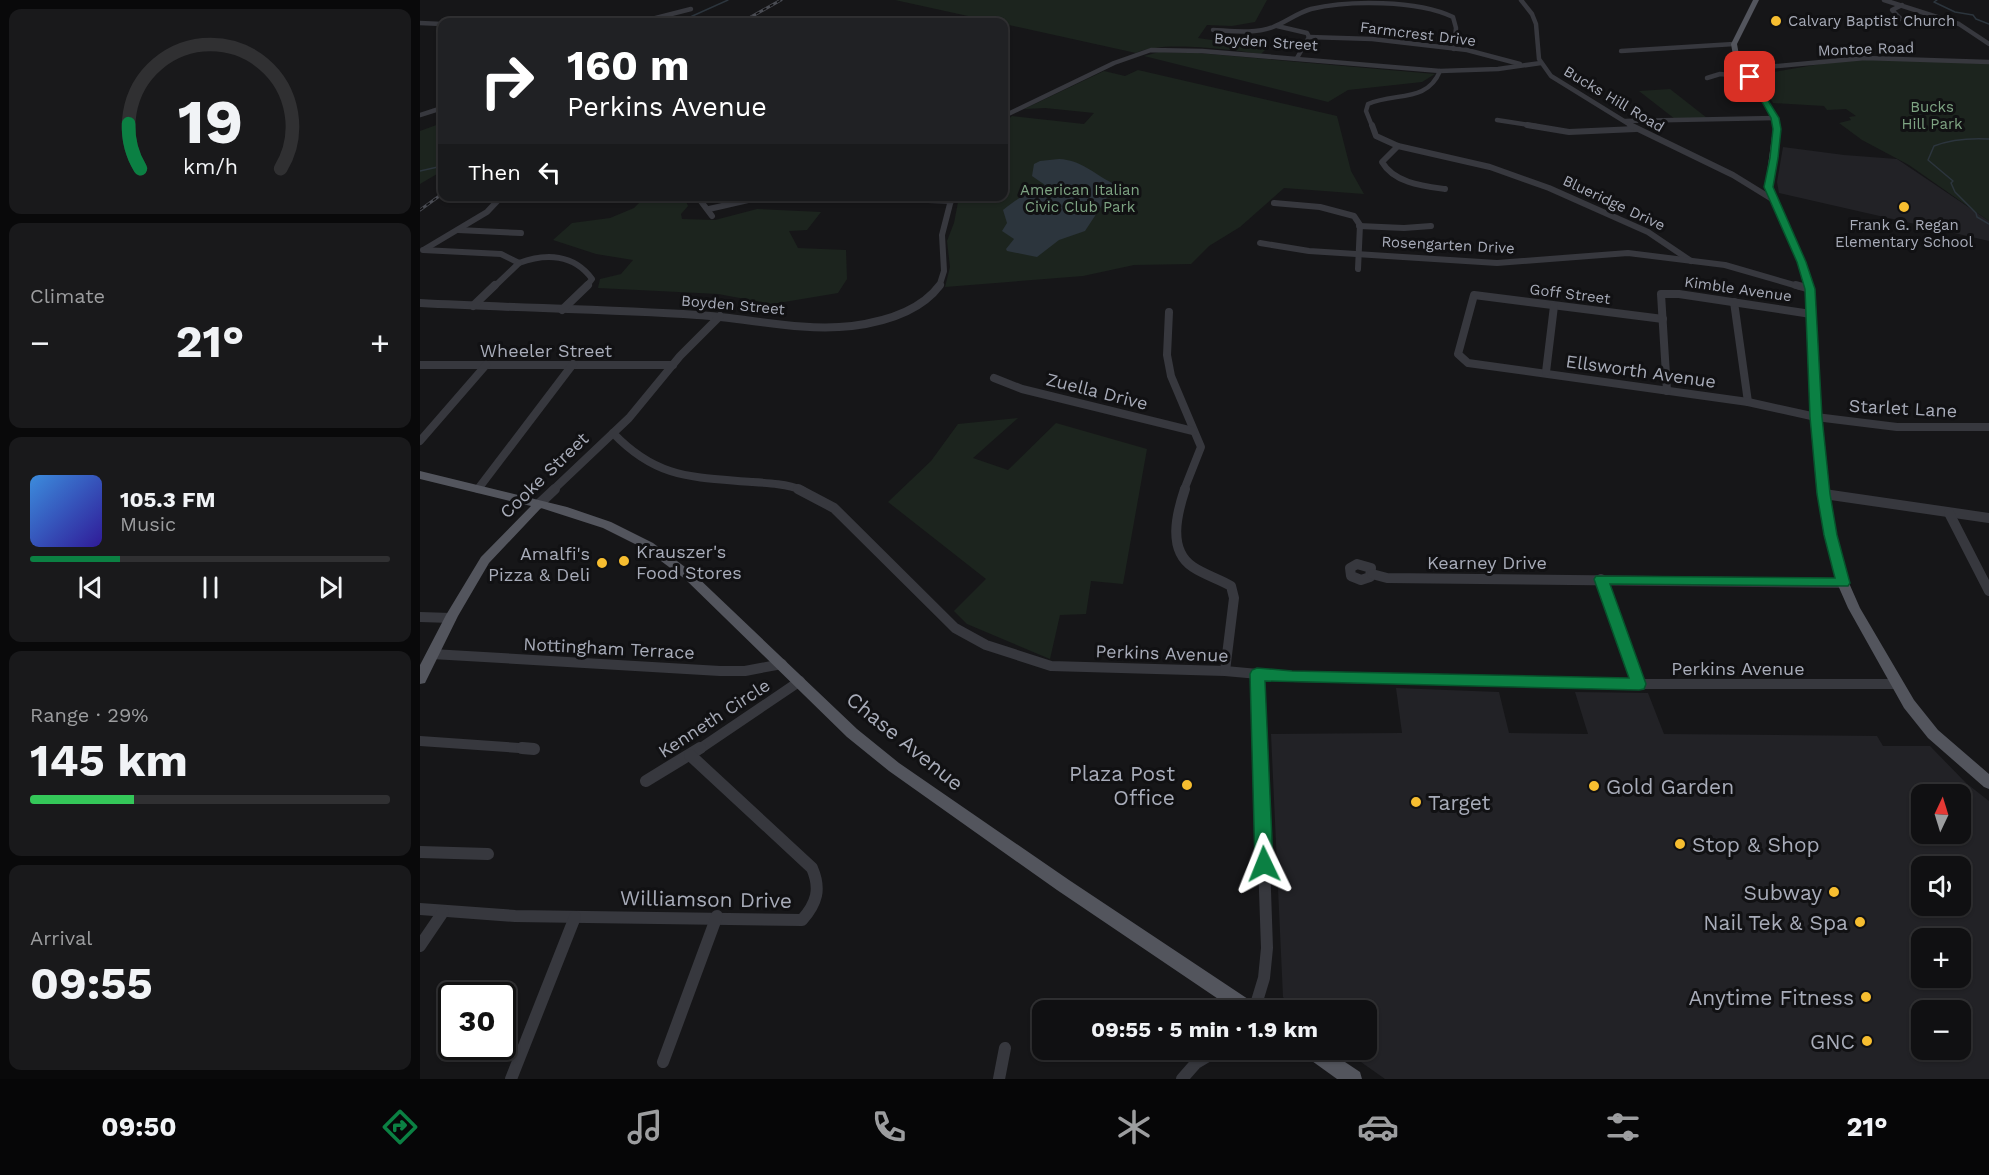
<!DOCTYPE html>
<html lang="en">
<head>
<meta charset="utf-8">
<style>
  :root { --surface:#101012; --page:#19191b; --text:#f1f3f6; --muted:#9c9d9f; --line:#303032; --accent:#0b8043 }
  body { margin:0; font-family:"Work Sans",sans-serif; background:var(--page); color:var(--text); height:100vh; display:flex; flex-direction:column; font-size:22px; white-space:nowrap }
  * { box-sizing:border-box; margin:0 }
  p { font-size:20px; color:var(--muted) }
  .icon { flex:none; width:33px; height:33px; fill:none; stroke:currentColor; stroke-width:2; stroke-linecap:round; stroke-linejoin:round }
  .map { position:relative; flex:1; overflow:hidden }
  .details { display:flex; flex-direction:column; gap:9px; padding:9px; background:#09090a; width:420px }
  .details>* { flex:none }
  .guide { position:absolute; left:18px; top:18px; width:570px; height:183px; border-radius:12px; box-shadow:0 2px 4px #0004,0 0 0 2px var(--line); background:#202124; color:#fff; overflow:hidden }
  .needle { width:39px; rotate:4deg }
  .buttons { position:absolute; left:1491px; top:784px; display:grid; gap:12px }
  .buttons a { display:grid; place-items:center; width:60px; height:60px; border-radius:12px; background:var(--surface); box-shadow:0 2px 4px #0004,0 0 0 2px var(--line); font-size:30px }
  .speed { position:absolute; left:18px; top:982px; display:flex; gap:12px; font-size:30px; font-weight:700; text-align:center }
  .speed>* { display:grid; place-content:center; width:78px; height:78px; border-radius:50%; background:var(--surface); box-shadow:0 2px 4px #0004,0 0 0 2px var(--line); line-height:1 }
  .speed .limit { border:3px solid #111; border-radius:9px; background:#fff; color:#111 }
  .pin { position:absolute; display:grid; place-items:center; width:51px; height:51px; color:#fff; margin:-26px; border-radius:12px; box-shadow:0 3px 9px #0006 }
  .me { position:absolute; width:66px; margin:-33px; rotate:358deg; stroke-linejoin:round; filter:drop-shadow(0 0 4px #0008) }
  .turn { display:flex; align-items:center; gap:21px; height:126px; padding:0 30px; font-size:27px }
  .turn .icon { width:78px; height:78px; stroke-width:2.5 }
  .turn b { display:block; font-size:42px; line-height:51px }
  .then { display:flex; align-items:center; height:57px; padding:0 30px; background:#0003; gap:12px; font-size:22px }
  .big { font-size:45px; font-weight:700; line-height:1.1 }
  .details .card { flex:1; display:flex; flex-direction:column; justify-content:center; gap:9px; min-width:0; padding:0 21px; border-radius:12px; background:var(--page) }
  .details .dial { align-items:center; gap:0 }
  .dial svg { height:156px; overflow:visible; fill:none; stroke:var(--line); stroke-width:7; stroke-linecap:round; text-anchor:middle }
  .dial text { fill:var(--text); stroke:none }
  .song { display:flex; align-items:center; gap:18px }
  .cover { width:72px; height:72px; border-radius:9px; background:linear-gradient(135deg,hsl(210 70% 55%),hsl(250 70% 35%)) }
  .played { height:6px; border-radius:3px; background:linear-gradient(90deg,var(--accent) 25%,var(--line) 25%) }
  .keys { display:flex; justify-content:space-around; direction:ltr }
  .heat { display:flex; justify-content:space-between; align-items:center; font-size:33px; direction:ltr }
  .charge { height:9px; border-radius:4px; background:linear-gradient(90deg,#34c759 29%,var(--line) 0) }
  .trip { position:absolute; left:612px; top:1000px; width:345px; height:60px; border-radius:12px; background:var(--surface); box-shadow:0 2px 4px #0004,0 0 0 2px var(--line); font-weight:700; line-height:60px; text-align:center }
  .tabs { display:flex; height:96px; justify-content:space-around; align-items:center; background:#060607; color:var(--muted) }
  .tabs .icon { width:42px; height:42px }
  .tabs .selected { color:var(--accent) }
  .tabs b { font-size:27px; color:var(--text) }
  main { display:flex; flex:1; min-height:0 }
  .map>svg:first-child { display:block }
</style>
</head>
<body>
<main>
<section class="details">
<div class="card dial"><svg viewBox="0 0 100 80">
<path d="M14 69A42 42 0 1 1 86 69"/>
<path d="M14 69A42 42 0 0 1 8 46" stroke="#0b8043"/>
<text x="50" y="56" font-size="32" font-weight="700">19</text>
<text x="50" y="72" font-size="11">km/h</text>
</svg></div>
<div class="card"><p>Climate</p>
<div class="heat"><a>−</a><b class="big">21°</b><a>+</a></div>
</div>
<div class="card">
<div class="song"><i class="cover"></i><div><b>105.3 FM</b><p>Music</p></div></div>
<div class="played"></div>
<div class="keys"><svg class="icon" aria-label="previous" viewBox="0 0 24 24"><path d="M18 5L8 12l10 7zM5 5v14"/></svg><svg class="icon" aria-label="pause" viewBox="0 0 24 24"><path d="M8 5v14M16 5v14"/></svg><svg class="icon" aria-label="next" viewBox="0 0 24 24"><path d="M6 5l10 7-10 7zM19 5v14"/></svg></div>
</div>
<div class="card"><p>Range · 29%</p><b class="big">145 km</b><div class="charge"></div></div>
<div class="card"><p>Arrival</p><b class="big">09:55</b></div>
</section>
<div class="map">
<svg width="1569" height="1079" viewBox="0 0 1569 1079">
  <rect width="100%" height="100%" fill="#161618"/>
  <g fill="#222226" fill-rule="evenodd">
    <polygon points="1363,147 1424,155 1477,159 1569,221 1569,241 1359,193 1357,182"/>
    <path d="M976,688L1079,692L1089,733L1168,734L1155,692L1228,693L1244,734L1457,736L1463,746H1510L1546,783L1569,801V1079H965L924,1050H946V1011H874L863,997L851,734L982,733ZM1502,795H1540V834H1502ZM1502,867H1540V906H1502ZM1502,939H1540V978H1502ZM1502,1011H1540V1050H1502Z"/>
  </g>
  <g fill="#1c241e">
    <path d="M475,0H847L835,22L812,26L787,25L778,38L847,48L841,54C810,50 743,40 716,53Z"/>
    <polygon points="739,52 778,53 1015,74 1002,82 928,90 908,102 724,56"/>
    <polygon points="1473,59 1569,64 1569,221 1489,165 1442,140 1419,123 1431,120 1429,117 1436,116 1426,109 1407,110 1404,106 1353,103 1336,75 1418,61"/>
    <polygon points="718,70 917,116 931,171 944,194 864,188 820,227 789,246 771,264 714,265 663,276 525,287 530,267 527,241 534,223 539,197 584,196 584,123 592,116 664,124 674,113 625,108 604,109 684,71 705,76"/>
    <polygon points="1250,89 1287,118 1255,119 1219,91"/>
    <polygon points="22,123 22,171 0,184 0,131"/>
    <polygon points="225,197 264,197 268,206 261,214 262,219 295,220 337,209 401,212 387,230 369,231 378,248 426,250 427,279 418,293 352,304 298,294 178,288 180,279 201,274 213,260 176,254 133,240 152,223 190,218 214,208"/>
    <polygon points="598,418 553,458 588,470 636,423 727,449 703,584 671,581 666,614 640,615 630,659 547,624 534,611 566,579 468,502 511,461 538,424"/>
  </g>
  <path fill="#2c353d" d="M639,159C661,160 673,173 692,183L694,185L692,190L665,231L639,240L617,257L587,251L586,249L594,239L582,231L587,223L583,210C596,199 609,192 625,185L612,176L614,164L620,161Z"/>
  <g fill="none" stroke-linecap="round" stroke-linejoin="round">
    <g stroke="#2c353d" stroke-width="1.5">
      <polyline points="1517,0 1514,2 1535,12 1553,15 1556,19 1569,24"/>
      <polyline points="259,22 308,0"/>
      <path d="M1569,139C1550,138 1532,139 1514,146L1508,160L1533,181L1531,183L1535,192L1556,213L1557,217L1569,224"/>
      <polyline points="0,171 22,166"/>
    </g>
    <g stroke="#37383e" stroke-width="4.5">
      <polyline points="1101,0 1112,14 1116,24 1119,59 1131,76 1212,126"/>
      <polyline points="1464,0 1539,24 1569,44"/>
      <polyline points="1481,19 1472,10 1482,5"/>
      <polyline points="220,22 271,9"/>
      <polyline points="0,23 22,24"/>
      <polyline points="857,26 887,33 889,37 877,58"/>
      <path d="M793,30C813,31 834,34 853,27C866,22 877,13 891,9C929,0 997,0 1033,17L1036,28L1034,49"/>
      <polyline points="889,37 952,39 1047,50 1100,64"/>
      <polyline points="1201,51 1314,44"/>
      <polyline points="1325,69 1445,58 1569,62"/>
      <polyline points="1287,78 1300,74 1330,77"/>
      <polyline points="0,115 22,108"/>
      <polyline points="584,116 694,63 731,50 782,51 1020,71 1078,69 1121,63"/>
      <polyline points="1077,120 1116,126"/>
      <polyline points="1205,121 1355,118"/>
      <path d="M952,126L946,111L948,104C975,92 1007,103 1020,71"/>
    </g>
    <g stroke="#37383e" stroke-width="6">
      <polyline points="952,125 956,136 978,146 1070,167 1129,188 1228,232 1271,261"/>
      <polyline points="1107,125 1149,132 1216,129"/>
      <polyline points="1210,125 1313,175 1352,199"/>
      <path d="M978,146L962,162C974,183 1003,186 1025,189"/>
      <polyline points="277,196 292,216"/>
      <polyline points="416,196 531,201"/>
      <polyline points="854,203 900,207 934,216 940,225 938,269"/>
      <polyline points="289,209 346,196"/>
      <polyline points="939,226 984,228 1011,226"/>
      <polyline points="38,230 101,233"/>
      <polyline points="840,243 889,251 1077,263 1208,253 1305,265 1381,287"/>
      <polyline points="5,249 67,212 82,196"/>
      <path d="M3,250L81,254L99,263C126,253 154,254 172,279L166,287"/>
      <polyline points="74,287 99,263"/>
      <polyline points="519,287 524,271 522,235 532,196"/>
    </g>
    <g stroke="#37383e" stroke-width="8">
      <polyline points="1376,285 1390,289"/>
      <polyline points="1314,302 1328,402"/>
      <path d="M0,303C92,308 185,309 277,315C329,318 380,332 432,326C463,322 500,312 520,285"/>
      <polyline points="53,306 75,285"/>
      <polyline points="142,310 168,285"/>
      <polyline points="749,312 747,355 751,376 781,447 764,490"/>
      <polyline points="1243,319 1054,295 1038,354 1048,363 1328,402 1396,417 1477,427 1569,427"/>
      <polyline points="0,365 253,365"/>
      <polyline points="1126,372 1134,306"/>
      <polyline points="574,378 602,389 773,431"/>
      <polyline points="1247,391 1241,294 1259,294 1391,314"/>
      <path d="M193,433C237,479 272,477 332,482C349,483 367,484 382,490"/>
      <polyline points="0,441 66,365"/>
      <polyline points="58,489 153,364"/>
      <polyline points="133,490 209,418 260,356 300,316"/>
    </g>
    <g stroke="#37383e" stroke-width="10">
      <polyline points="378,489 414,508 535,628 566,645 631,666 805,671 872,677 1219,684 1476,684"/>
      <path d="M765,489C757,513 747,550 773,567C785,575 799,579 811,586L814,598L805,671"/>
      <polyline points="1404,494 1569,518"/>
      <polyline points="119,504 135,489"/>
      <polyline points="1529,513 1569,591"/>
      <polygon points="937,564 951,568 950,577 941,580 931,576 930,568"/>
      <polyline points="952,574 967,578 1423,583"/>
      <polyline points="1181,579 1219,684"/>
      <polyline points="0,617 31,618"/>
      <polyline points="12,654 300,671 325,671 362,664"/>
      <polyline points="837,674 840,750"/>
      <polyline points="0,741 114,749"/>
      <polyline points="278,750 380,681"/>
    </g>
    <g stroke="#37383e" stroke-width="12">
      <polyline points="102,748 114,749"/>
      <polyline points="226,781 280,748"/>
      <polyline points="0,852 68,854"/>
      <path d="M0,909L95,916L382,920C397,903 401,889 392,868L270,755"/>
      <polyline points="0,946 23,912"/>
      <polyline points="834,1011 844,978 847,948 840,748"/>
      <polyline points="243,1062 297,916"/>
      <polyline points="91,1079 155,917"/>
      <polyline points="579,1079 585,1048"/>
      <polyline points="762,1079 776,1063 798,1050"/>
    </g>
    <g fill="#53555d" fill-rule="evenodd">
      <polygon points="1333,0 1339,0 1317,44 1319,55 1358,118 1361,129 1353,187 1386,262 1394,289 1401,417 1410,494 1416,535 1429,583 1440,608 1494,700 1518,730 1569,774 1569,789 1564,787 1508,738 1484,708 1428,608 1417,583 1404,535 1398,494 1391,417 1386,289 1378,262 1345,187 1353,129 1352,118 1313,55 1311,44"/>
      <polygon points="0,471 147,507 191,522 233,543 273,573 437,729 479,763 649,880 837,1005 840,1011 816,1011 637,890 469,771 427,737 265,579 225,549 183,528 121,508 69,563 38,616 5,683 0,684 0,665 26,615 61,557 111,506 0,479"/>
      <polygon points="882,1050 907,1050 940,1072 942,1079 917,1079 885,1056"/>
    </g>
    <g stroke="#4a4c53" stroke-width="3">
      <g id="rail">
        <polyline points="322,22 361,0"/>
        <polyline points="0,210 22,194"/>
      </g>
    </g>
    <use href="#rail" stroke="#111113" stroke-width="1.5" stroke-dasharray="4" stroke-linecap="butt"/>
  </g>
  <polygon fill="#0b8043" stroke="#07532c" stroke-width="1.5" points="1327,75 1332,75 1359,118 1361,129 1358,158 1353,187 1386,262 1395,289 1402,417 1410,494 1417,535 1430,583 1428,586 1190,584 1226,684 1224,689 1219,690 845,681 853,864 851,869 844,872 838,869 835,864 830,674 832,670 837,668 872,671 1209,678 1174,579 1176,576 1415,578 1404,535 1397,494 1390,417 1385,289 1377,262 1344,187 1350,158 1353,129 1351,118"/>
  <g fill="#f7be30" stroke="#111113" stroke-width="2">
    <circle cx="1356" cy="21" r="6"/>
    <circle cx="1484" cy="207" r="6"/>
    <circle cx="204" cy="561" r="6"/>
    <circle cx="182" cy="563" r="6"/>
    <circle cx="767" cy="785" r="6"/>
    <circle cx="1174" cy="786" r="6"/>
    <circle cx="996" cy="802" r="6"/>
    <circle cx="1260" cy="844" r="6"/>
    <circle cx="1414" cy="892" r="6"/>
    <circle cx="1440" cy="922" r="6"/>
    <circle cx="1446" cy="997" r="6"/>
    <circle cx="1447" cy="1041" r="6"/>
  </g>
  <g text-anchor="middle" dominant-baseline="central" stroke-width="6" stroke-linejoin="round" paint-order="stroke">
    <g font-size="15" fill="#a8acb9" stroke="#111113" text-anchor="start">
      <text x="1368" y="21">Calvary Baptist Church</text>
      <text x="1484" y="225" text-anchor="middle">Frank G. Regan<tspan x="1484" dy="17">Elementary School</tspan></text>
    </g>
    <g font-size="15" fill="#a8acb9" stroke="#111113">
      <text transform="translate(998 34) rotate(7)">Farmcrest Drive</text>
      <text transform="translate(846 42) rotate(4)">Boyden Street</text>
      <text transform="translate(1446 49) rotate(-2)">Montoe Road</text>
      <text transform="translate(1194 99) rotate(31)">Bucks Hill Road</text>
      <text transform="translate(1194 203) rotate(25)">Blueridge Drive</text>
      <text transform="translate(1028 245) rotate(3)">Rosengarten Drive</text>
      <text transform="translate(1318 289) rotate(8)">Kimble Avenue</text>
      <text transform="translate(1150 294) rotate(7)">Goff Street</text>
      <text transform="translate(313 305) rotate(5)">Boyden Street</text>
    </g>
    <g font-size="15" fill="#7ea483" stroke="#111113">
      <text x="1512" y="107">Bucks<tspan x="1512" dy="17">Hill Park</tspan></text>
      <text x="660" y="190">American Italian<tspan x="660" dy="17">Civic Club Park</tspan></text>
    </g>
    <g font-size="18" fill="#a8acb9" stroke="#111113">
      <text x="126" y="350">Wheeler Street</text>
      <text transform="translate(1221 371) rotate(8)">Ellsworth Avenue</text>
      <text transform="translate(677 391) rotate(14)">Zuella Drive</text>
      <text transform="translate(1483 408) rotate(3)">Starlet Lane</text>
      <text transform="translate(124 475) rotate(-44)">Cooke Street</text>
      <text x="1067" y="562">Kearney Drive</text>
      <text transform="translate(189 648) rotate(3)">Nottingham Terrace</text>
      <text transform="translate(742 653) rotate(2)">Perkins Avenue</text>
      <text x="1318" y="668">Perkins Avenue</text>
      <text transform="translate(294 718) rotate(-33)">Kenneth Circle</text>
    </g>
    <g font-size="18" fill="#a8acb9" stroke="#111113" text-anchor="start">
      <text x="216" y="551">Krauszer's<tspan x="216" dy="21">Food Stores</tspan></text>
      <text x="170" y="553" text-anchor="end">Amalfi's<tspan x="170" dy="21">Pizza &amp; Deli</tspan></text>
    </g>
    <g font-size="21" fill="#a8acb9" stroke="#111113">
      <text transform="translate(485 741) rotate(39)">Chase Avenue</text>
      <text transform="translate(286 899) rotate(1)">Williamson Drive</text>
    </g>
    <g font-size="21" fill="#a8acb9" stroke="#111113" text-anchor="end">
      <text x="755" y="773">Plaza Post<tspan x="755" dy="24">Office</tspan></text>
      <text x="1186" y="786" text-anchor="start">Gold Garden</text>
      <text x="1008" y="802" text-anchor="start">Target</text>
      <text x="1272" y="844" text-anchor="start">Stop &amp; Shop</text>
      <text x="1402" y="892">Subway</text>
      <text x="1428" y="922">Nail Tek &amp; Spa</text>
      <text x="1434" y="997">Anytime Fitness</text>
      <text x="1435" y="1041">GNC</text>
    </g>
  </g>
</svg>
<div class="buttons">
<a><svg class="needle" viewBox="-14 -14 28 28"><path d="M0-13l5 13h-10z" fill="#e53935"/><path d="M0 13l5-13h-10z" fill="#9c9d9f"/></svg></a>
<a><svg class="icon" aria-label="sound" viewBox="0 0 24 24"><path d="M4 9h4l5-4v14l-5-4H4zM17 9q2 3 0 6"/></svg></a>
<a>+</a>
<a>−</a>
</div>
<div class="speed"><div class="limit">30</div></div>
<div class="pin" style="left:1330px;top:77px;background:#d93025"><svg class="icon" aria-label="arrive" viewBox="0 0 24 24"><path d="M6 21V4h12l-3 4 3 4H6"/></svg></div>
<svg class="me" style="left:844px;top:864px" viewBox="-20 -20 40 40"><path d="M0-17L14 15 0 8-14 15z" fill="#0b8043" stroke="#fff" stroke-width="4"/></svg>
<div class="trip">09:55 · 5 min · 1.9 km</div>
<div class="guide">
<div class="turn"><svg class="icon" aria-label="right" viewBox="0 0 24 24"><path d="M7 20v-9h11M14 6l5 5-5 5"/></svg><div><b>160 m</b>Perkins Avenue</div></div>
<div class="then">Then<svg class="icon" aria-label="left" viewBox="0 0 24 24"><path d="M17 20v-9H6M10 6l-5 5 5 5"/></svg></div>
</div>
</div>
</main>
<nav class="tabs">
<b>09:50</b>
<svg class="icon selected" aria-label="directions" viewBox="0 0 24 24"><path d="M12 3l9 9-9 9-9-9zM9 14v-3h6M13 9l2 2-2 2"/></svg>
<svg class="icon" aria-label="music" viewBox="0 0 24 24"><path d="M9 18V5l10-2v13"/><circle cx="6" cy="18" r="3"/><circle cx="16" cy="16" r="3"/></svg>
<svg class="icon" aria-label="phone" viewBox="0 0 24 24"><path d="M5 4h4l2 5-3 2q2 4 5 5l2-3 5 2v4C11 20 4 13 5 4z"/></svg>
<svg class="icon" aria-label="climate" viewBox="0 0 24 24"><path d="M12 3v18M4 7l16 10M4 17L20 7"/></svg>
<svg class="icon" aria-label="car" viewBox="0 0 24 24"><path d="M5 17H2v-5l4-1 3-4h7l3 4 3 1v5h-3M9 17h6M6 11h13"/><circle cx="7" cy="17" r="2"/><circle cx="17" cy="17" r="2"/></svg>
<svg class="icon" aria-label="filters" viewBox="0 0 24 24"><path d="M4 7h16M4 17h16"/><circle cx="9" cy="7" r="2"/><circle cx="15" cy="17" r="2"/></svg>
<b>21°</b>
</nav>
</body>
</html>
